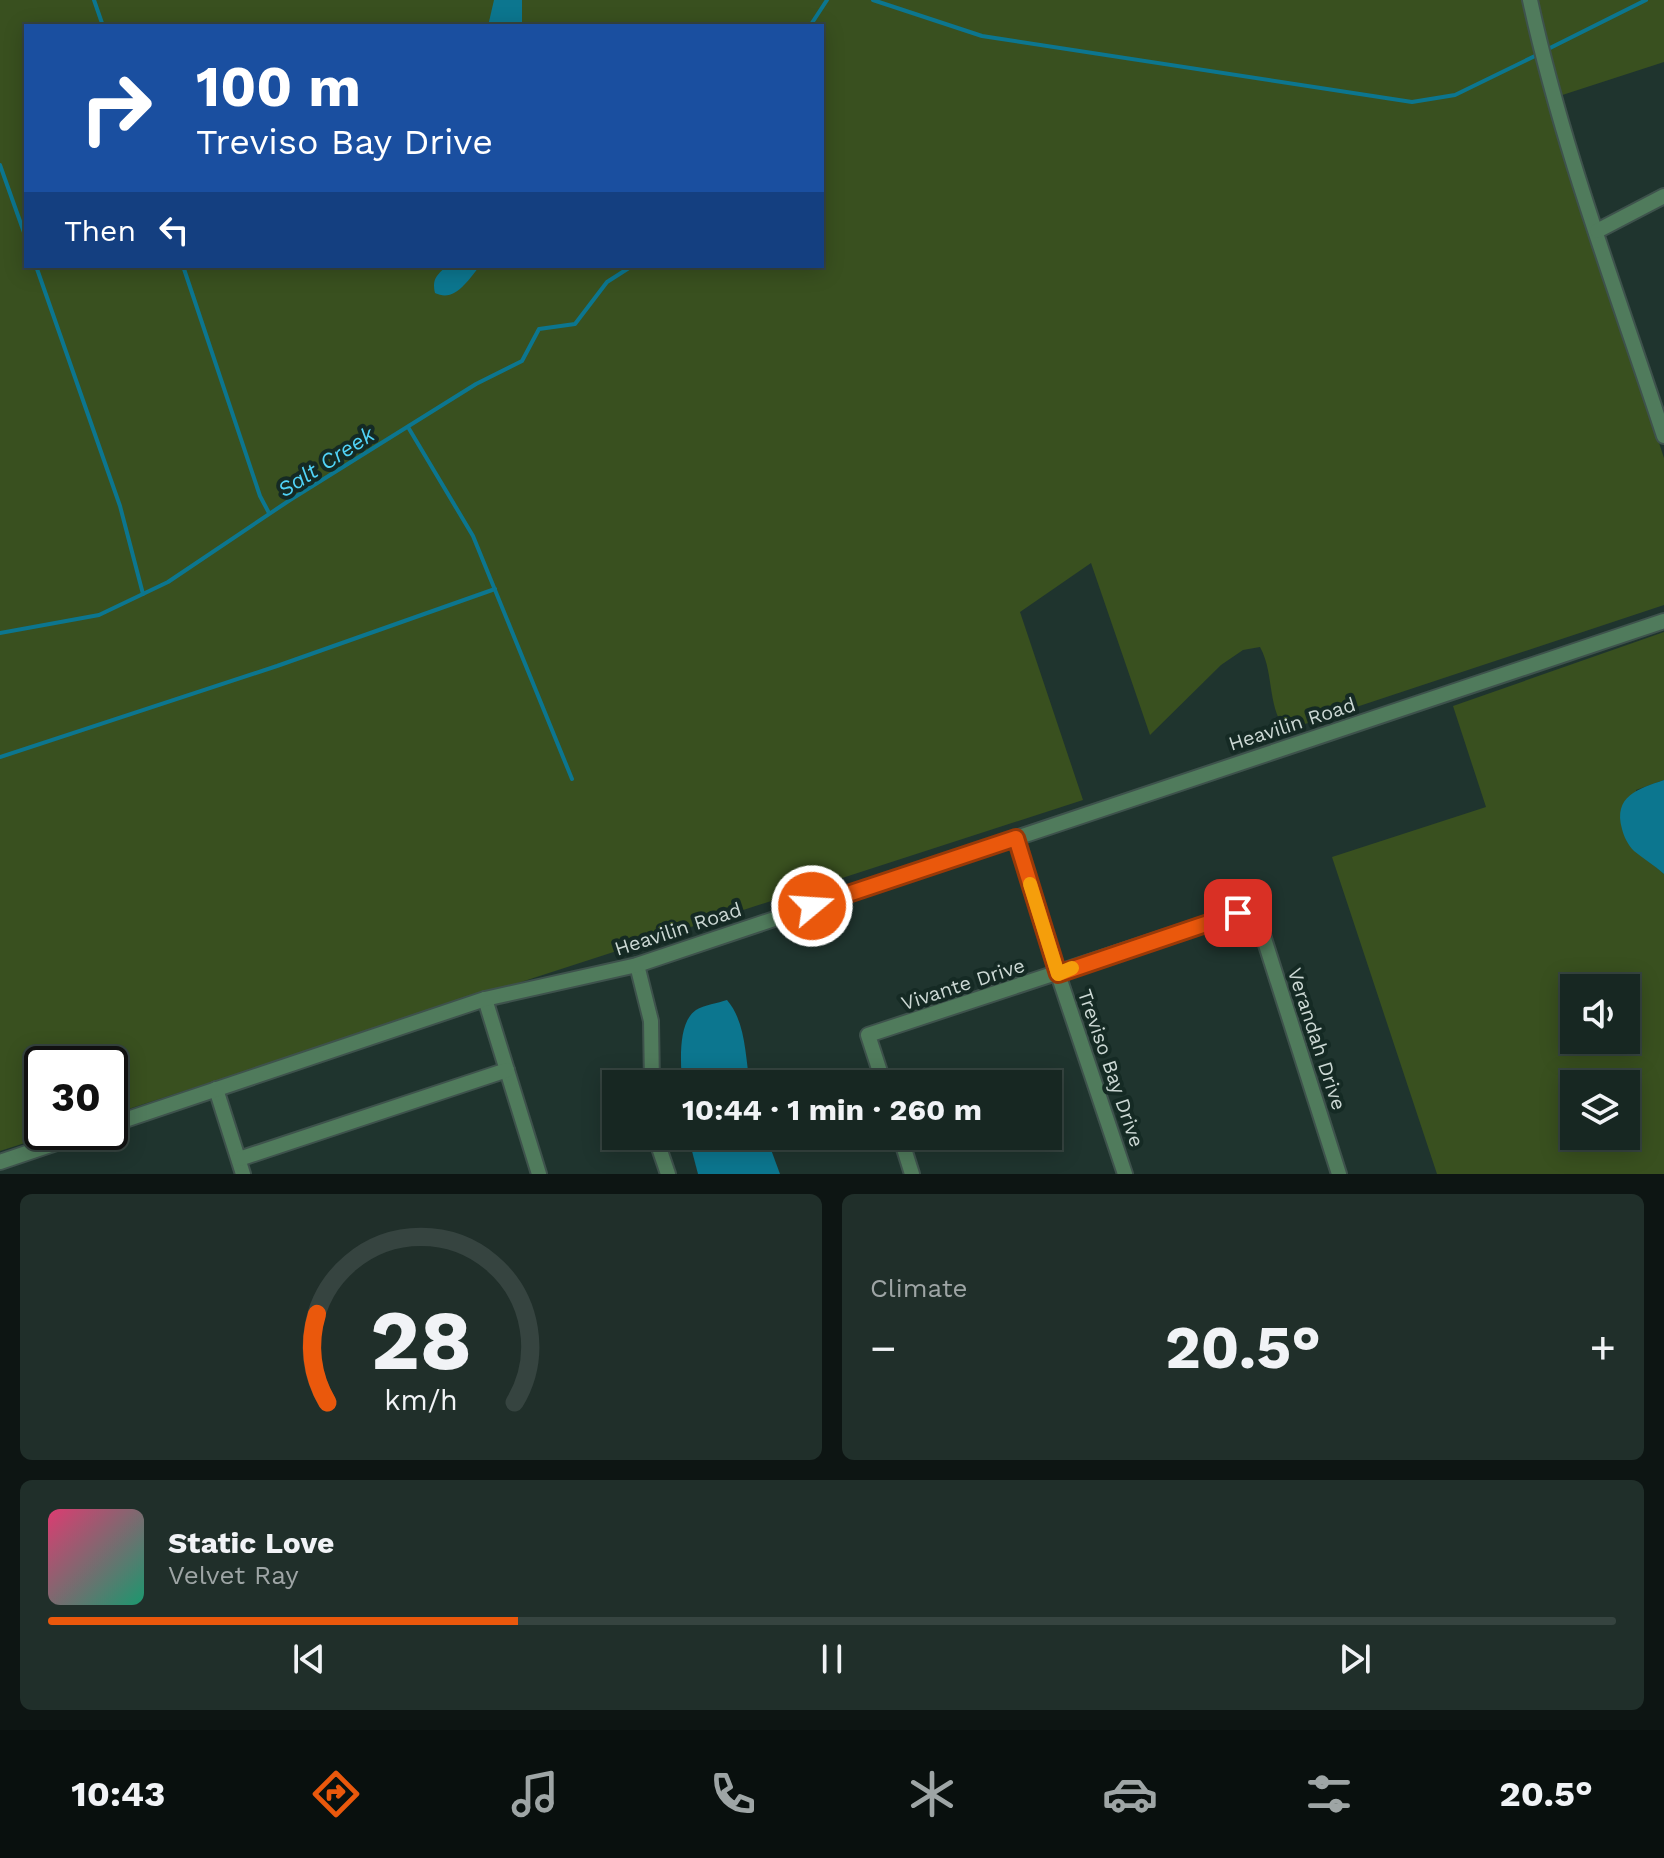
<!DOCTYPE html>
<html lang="en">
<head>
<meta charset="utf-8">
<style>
  :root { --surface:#172722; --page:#202f2a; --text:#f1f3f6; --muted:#9ea5a5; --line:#364440; --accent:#ea580c }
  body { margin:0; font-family:"Work Sans",sans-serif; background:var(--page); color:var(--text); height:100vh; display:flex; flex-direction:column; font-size:30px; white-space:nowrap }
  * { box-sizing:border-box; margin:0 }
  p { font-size:26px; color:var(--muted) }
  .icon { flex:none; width:44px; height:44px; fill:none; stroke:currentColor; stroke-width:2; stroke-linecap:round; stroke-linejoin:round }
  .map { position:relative; height:1174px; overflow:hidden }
  .panel { display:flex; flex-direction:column; gap:20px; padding:20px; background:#0d1513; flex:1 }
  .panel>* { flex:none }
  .banner { position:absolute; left:24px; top:24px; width:800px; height:244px; border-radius:0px; box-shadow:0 4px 20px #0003,0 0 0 2px var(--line); background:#1a4fa0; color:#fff; overflow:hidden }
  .controls { position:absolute; left:1560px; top:974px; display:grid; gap:16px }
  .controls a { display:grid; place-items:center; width:80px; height:80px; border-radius:0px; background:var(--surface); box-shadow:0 4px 20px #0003,0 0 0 2px var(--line); font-size:40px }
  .speed { position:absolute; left:24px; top:1046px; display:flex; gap:16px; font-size:40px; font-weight:700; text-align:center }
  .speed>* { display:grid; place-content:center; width:104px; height:104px; border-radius:50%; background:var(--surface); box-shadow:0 4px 20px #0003,0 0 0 2px var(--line); line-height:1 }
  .speed .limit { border:4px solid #111; border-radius:12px; background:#fff; color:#111 }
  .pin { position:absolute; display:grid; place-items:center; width:68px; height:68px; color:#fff; margin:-34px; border-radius:16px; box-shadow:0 4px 12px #0006 }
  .me { position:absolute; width:88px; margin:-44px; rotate:72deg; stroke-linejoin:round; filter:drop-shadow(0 0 6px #0008) }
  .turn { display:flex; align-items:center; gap:28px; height:168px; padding:0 40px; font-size:36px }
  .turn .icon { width:104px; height:104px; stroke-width:2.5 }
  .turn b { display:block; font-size:56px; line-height:68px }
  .then { display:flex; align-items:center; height:76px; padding:0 40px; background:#0003; gap:16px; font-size:30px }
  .big { font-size:60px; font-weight:700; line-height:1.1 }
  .panel .card { flex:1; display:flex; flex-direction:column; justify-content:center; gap:12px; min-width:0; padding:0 28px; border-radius:12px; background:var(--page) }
  .panel .dial { align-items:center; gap:0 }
  .dial svg { height:208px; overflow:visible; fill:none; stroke:var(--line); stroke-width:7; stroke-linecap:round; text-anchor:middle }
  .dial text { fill:var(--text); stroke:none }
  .song { display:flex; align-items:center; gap:24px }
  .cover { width:96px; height:96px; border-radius:12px; background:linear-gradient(135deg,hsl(340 70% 55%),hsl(160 70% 35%)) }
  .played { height:8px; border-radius:4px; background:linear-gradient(90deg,var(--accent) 30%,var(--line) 30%) }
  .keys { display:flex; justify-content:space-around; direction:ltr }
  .heat { display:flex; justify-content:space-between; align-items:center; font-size:44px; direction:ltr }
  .panel .tiles { flex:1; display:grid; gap:20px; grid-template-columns:1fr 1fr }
  .card:last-child { grid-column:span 2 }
  .trip { position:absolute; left:602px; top:1070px; width:460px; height:80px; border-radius:0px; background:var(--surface); box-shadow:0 4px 20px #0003,0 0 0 2px var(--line); font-weight:700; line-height:80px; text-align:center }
  .tabs { display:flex; height:128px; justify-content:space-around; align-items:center; background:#09100e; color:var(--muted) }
  .tabs .icon { width:56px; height:56px }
  .tabs .current { color:var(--accent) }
  .tabs b { font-size:36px; color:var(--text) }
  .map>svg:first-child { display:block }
</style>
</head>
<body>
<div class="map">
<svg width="1664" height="1174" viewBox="0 0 1664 1174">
  <rect width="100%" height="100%" fill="#1f342e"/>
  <g fill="#39501f" fill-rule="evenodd">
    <path d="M0,0H1664V62L1547,100L1664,458V605L1296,727L1281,723C1268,700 1273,670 1260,647L1243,650L1221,665L1150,735L1091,563L1020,612L1083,800L110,1115V1064H42V1132H59L0,1151ZM26,26H822V266H26Z"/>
    <path d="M1664,632V780L1636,790L1649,861L1664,874V1174H1437L1332,857L1486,807L1453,706ZM1574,988H1626V1040H1574ZM1574,1084H1626V1136H1574Z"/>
  </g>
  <g fill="#0c768f">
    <polygon points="494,0 522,0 522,26 488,26"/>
    <path d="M446,266H480C468,280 455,303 435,293C432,278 437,276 446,266Z"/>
    <path d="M1664,780V874C1654,865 1644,859 1634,851C1628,845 1624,837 1622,829C1613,796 1638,789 1664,780Z"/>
    <path d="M727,1000C746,1022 745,1056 750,1084H682C681,1064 677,1023 696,1010C704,1005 718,1003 727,1000Z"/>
    <polygon points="688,1136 766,1136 780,1174 698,1174"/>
  </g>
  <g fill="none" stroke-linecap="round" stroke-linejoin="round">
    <g stroke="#0c768f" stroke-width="4">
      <polyline points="94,0 103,26"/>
      <polyline points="873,0 982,36 1412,102 1455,95 1537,55"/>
      <polyline points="810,26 827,0"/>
      <polyline points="1548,49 1646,0"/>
      <polyline points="0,165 26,238"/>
      <polyline points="36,266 120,506 143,594"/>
      <polyline points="183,266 260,496 269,513"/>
      <polyline points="408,427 473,536 572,779"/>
      <polyline points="0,633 99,615 168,582 290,500 476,384 522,361 539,329 575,324 607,282 632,266"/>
      <polyline points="0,757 277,666 495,589"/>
    </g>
    <g stroke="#3e524c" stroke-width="18">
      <g id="minor">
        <path d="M1530,0C1562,148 1617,292 1664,436"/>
        <polyline points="1597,231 1664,196"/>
        <polyline points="1016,838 1058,974 1125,1174"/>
        <polyline points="637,965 651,1021 652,1084"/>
        <polyline points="485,999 539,1174"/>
        <polyline points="884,1084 868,1035 1238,913 1252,919 1261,929 1339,1174"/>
        <polyline points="216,1089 243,1174"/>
        <polyline points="110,1125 485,999 637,965 1664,621"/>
        <polyline points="655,1136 668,1174"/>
        <polyline points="900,1136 912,1174"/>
        <polyline points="239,1159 507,1070"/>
        <polyline points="0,1162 89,1132"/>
      </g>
    </g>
    <use href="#minor" stroke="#507b5c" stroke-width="14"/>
  </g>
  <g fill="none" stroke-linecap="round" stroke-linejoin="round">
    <g stroke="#983908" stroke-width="20">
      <polyline id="route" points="812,906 1016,838 1058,974 1238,913"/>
    </g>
    <use href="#route" stroke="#ea580c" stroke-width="14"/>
    <polyline stroke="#f59e0b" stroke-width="14" points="1030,884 1058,974 1072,968"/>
  </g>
  <g text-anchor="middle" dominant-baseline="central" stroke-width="8" stroke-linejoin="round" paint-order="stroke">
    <g font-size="20" fill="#ccd8d4" stroke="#152a24">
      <text transform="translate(1292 724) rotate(-18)">Heavilin Road</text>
      <text transform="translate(678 929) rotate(-18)">Heavilin Road</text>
      <text transform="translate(963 984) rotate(-18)">Vivante Drive</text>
      <text transform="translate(1317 1039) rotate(72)">Verandah Drive</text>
      <text transform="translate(1111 1068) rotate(71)">Treviso Bay Drive</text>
    </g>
    <g font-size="22" font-style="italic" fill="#51d3f7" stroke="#152a24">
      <text transform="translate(326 462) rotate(-33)">Salt Creek</text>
    </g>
  </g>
</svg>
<div class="controls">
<a><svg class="icon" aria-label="sound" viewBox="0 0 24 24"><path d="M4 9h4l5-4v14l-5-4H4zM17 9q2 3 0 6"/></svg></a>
<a><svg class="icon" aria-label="layers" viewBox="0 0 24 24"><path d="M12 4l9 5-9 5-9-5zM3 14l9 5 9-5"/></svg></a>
</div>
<div class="speed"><div class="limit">30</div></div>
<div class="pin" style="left:1238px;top:913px;background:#d93025"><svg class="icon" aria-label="arrive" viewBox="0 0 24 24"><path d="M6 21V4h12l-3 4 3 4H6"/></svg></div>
<svg class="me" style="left:812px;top:906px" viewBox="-20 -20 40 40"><circle r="17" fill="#ea580c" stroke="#fff" stroke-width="3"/><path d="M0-11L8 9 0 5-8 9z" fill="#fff"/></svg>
<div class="trip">10:44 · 1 min · 260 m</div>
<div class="banner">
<div class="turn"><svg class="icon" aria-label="right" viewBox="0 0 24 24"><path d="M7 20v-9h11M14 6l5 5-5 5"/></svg><div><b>100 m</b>Treviso Bay Drive</div></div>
<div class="then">Then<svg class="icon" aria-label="left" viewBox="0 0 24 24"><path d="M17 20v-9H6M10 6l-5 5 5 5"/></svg></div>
</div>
</div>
<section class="panel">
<div class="tiles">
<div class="card dial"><svg viewBox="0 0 100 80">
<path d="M14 69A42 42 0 1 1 86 69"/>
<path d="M14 69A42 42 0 0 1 10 35" stroke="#ea580c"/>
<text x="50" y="56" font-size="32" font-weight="700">28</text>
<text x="50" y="72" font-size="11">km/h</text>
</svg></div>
<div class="card"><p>Climate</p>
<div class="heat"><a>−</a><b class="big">20.5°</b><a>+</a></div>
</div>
<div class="card">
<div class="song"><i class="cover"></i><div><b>Static Love</b><p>Velvet Ray</p></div></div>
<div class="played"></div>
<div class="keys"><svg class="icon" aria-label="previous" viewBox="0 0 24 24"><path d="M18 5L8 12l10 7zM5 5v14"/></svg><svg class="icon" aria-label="pause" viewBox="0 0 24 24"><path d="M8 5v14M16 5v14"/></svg><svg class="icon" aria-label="next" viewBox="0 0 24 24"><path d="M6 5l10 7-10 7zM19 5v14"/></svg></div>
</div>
</div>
</section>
<nav class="tabs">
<b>10:43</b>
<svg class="icon current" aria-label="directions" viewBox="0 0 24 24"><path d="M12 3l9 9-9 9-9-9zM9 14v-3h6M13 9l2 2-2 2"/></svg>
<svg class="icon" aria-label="music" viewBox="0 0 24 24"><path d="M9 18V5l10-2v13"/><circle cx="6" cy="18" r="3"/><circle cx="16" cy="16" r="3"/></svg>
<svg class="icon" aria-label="phone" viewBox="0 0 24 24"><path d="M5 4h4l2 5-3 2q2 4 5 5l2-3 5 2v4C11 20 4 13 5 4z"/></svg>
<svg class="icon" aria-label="climate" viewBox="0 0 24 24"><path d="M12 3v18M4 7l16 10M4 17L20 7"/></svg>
<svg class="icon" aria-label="car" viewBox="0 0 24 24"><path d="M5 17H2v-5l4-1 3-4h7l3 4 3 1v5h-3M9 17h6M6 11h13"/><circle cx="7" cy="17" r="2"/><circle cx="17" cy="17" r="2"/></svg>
<svg class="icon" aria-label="filters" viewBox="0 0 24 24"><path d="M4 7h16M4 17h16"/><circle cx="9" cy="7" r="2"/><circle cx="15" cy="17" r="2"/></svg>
<b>20.5°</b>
</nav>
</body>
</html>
